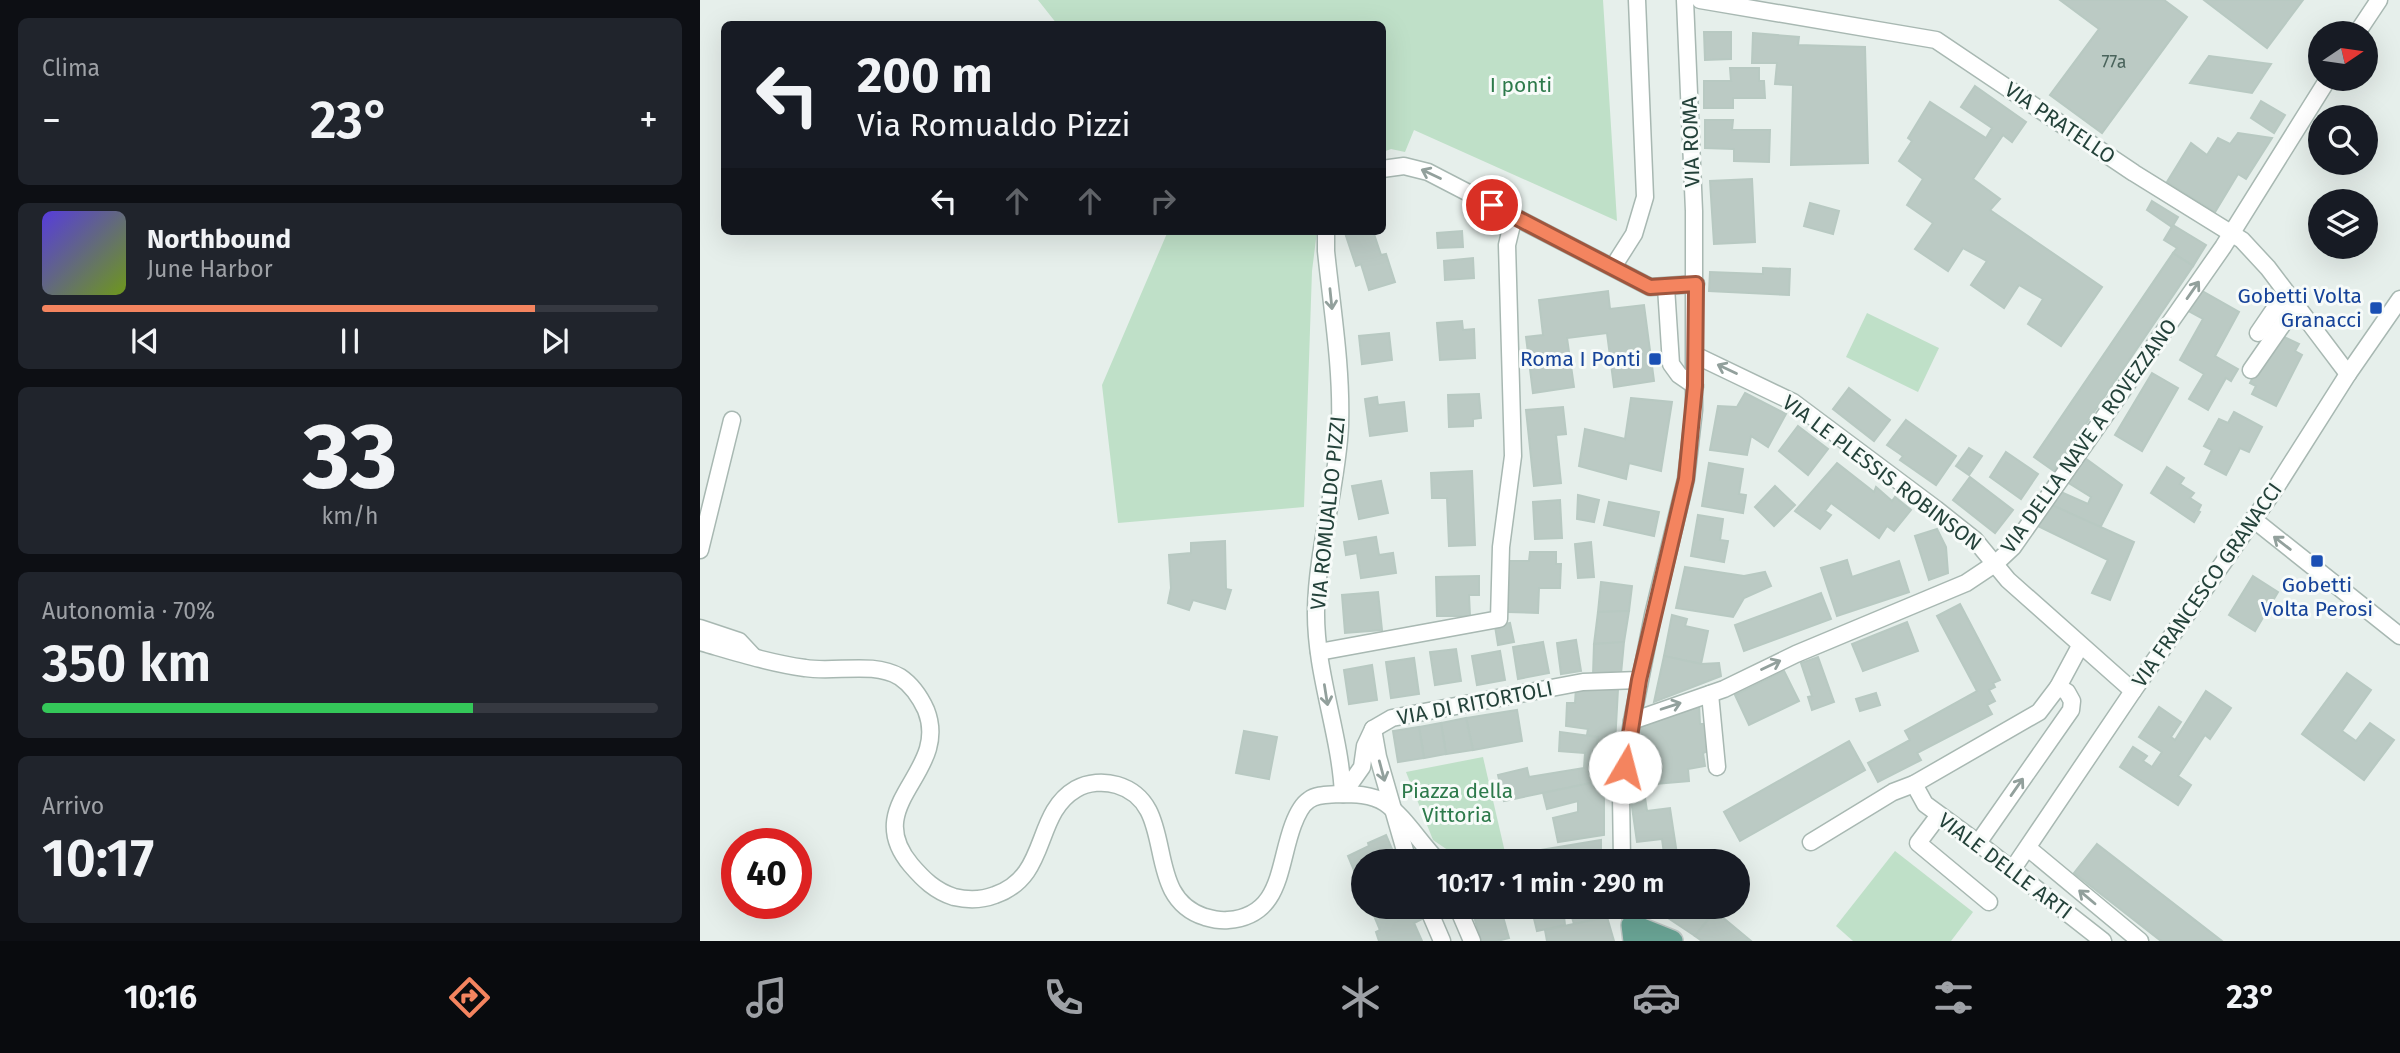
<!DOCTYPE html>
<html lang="it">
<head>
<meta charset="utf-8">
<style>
  :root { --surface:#171b24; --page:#20242c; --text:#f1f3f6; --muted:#9ea1a6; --line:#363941; --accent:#f4845f }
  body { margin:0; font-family:"Fira Sans",sans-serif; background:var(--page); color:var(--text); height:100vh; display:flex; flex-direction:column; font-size:26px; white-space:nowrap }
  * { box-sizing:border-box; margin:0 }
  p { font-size:23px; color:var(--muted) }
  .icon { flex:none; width:38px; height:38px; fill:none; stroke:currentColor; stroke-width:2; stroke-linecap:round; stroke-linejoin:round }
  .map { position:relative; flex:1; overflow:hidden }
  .sheet { display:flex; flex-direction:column; gap:18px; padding:18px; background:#0d0f14; width:700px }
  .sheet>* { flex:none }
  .guide { position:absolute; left:21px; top:21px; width:665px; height:214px; border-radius:10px; box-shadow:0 7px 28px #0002; background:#171b24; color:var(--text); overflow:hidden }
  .needle { width:46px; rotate:77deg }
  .buttons { position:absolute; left:1608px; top:21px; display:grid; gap:14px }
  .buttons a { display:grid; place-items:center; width:70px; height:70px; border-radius:50%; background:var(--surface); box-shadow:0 7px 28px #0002; font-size:35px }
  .speed { position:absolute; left:21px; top:828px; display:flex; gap:14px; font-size:35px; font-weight:700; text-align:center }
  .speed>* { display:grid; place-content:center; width:91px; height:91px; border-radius:50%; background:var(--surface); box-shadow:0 7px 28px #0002; line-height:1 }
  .speed .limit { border:10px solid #d22; background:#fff; color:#111 }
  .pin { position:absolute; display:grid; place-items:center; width:60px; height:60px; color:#fff; margin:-30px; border:4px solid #fff; border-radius:50%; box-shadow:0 2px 7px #0007 }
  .me { position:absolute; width:77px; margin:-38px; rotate:8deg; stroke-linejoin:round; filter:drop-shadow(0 0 5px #0008) }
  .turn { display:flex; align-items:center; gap:24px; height:147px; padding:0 21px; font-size:32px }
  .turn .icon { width:91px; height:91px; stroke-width:2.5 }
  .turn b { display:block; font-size:49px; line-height:60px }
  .lanes { display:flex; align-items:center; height:66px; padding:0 21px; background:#0003; justify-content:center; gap:35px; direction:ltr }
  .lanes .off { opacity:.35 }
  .big { font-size:52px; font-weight:600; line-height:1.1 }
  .sheet .card { flex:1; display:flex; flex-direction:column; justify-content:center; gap:10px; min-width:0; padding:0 24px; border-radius:10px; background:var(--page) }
  .sheet .dial { align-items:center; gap:0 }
  .dial b { font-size:91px; line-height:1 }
  .song { display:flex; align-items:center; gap:21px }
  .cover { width:84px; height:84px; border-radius:10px; background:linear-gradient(135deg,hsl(250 70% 55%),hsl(80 70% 35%)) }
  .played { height:7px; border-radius:4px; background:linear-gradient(90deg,var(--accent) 80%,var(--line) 80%) }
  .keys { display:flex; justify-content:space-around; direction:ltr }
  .heat { display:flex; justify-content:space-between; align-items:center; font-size:38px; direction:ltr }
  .charge { height:10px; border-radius:5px; background:linear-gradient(90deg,#34c759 70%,var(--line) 0) }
  .trip { position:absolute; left:651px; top:849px; width:399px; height:70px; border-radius:35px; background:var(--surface); box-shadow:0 7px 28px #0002; font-weight:600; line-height:70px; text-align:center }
  .tab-bar { display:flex; height:112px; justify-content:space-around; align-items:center; background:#090b0e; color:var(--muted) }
  .tab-bar .icon { width:49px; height:49px }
  .tab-bar .on { color:var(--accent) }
  .tab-bar b { font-size:32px; color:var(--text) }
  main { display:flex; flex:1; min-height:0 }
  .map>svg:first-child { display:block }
</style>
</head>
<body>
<main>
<section class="sheet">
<div class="card"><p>Clima</p>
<div class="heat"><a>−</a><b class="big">23°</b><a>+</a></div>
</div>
<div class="card">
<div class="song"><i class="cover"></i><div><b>Northbound</b><p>June Harbor</p></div></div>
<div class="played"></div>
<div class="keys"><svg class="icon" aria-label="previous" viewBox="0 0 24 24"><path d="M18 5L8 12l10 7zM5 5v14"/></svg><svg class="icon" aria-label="pause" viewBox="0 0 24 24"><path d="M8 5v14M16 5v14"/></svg><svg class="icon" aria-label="next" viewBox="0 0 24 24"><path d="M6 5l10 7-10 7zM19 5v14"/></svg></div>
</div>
<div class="card dial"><b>33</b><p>km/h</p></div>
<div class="card"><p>Autonomia · 70%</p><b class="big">350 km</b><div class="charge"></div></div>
<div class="card"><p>Arrivo</p><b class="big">10:17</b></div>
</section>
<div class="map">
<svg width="1700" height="941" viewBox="0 0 1700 941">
  <rect width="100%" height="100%" fill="#e6efeb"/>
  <g fill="#bfe0c8">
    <polygon points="338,0 903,0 917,221 714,130 705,152 691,149 683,152 682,24 357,24"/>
    <polygon points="468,231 617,231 612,271 604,507 418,523 402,385"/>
    <polygon points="1167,313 1239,348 1218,392 1146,357"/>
    <polygon points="783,757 807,861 772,861 758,857 733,840 706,772"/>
    <polygon points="1195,851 1273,912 1251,941 1153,941 1136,926"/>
  </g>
  <g fill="#bbcac4" stroke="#b8c9c2" stroke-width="2">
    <polygon points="1360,0 1464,0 1487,17 1402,133 1350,95 1399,29"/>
    <polygon points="1504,0 1603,0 1567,48"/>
    <polygon points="1004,32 1031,32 1031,59 1005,60"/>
    <polygon points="1053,33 1099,37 1098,45 1165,47 1168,163 1091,165 1093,85 1075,84 1077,63 1052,63"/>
    <polygon points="1509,56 1571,64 1552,93 1490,83"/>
    <polygon points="1030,68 1059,68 1059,81 1064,81 1065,98 1033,98 1033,108 1004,108 1004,81 1031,81"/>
    <polygon points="1275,86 1326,122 1312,142 1303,135 1273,179 1300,199 1290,210 1402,287 1361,346 1328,324 1343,299 1319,285 1304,308 1271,285 1287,261 1263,248 1248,271 1215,249 1233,223 1207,205 1223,179 1199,161 1212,141 1208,138 1230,102 1286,138 1292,128 1261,107"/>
    <polygon points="1561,101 1585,115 1574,133 1551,118"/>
    <polygon points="1005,120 1033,120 1032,130 1070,130 1069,162 1034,161 1034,149 1005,148"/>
    <polygon points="1538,133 1572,138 1546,179 1538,174 1515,212 1467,182 1491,143 1507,155 1518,138 1530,144"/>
    <polygon points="1052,179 1055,242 1014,244 1010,181"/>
    <polygon points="1452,201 1478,217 1472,227 1447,210"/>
    <polygon points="1110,203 1139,211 1133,234 1104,226"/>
    <polygon points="1473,225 1506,245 1493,266 1473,253 1477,248 1464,240"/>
    <polygon points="651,231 673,231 681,255 686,254 695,282 669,290 661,264 656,266 645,233"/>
    <polygon points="762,231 763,247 738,248 737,233"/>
    <polygon points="1473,253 1493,266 1354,471 1334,457"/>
    <polygon points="773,258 774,278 745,280 744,261"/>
    <polygon points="1063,268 1090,269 1089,295 1009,291 1010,272 1063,274"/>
    <polygon points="1497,288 1539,312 1515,356 1538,369 1531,381 1526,378 1508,410 1489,399 1504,374 1480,360 1503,319 1485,309"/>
    <polygon points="908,291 910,309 944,305 954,381 914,387 907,333 867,338 874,387 833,393 826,337 843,335 839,300"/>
    <polygon points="762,321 763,330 774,329 775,358 740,360 737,323"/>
    <polygon points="689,333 692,360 662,364 659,336"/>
    <polygon points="1582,336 1599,344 1595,351 1602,355 1576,406 1552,394 1556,386 1550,383 1568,348 1574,351"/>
    <polygon points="1452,373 1478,388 1442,451 1415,435"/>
    <polygon points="1149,388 1190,420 1174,441 1133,409"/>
    <polygon points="1045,393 1086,414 1068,447 1051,436 1047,455 1010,450 1018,406 1037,407"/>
    <polygon points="779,394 781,418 773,419 773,426 749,427 748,395"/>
    <polygon points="677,397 678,405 704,402 707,431 670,436 665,399"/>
    <polygon points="931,398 972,402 961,471 929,463 926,479 879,466 885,429 925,439"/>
    <polygon points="863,407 866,434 856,435 861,483 834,486 826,410"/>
    <polygon points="1534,412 1562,427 1549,452 1540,448 1526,475 1505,464 1512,450 1504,446 1519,419 1528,423"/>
    <polygon points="1206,420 1256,456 1236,485 1200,460 1203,456 1187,445"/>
    <polygon points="1098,426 1128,449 1108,475 1079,451"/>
    <polygon points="1269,448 1282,456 1269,475 1256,466"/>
    <polygon points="1306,452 1338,474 1321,499 1290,477"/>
    <polygon points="1385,458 1422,485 1400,528 1352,505 1361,492 1388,504 1391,497 1367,482"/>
    <polygon points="1009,463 1043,469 1039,494 1046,495 1043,513 1002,506"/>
    <polygon points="1137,463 1174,492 1176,487 1192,501 1195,497 1211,510 1194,531 1187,526 1179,538 1131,503 1125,511 1131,515 1120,529 1095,511"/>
    <polygon points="1467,467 1484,478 1480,484 1494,493 1490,498 1501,505 1498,511 1500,512 1494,522 1451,493"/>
    <polygon points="772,471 775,545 749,546 747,498 732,498 731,473"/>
    <polygon points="1270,477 1313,510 1295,533 1253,500"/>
    <polygon points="681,481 688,513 659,519 652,486"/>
    <polygon points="1075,486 1095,505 1074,526 1055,507"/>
    <polygon points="878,495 899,500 894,522 877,519"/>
    <polygon points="860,500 862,538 835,539 833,502"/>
    <polygon points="909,502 959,512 954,536 904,525"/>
    <polygon points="1352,505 1434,542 1410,600 1392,593 1408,560 1338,526"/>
    <polygon points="998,515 1023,519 1020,540 1028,541 1024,562 991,556"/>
    <polygon points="1237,529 1246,547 1248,573 1229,580 1215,536"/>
    <polygon points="676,537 679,555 693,553 696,573 661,578 657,553 646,555 644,542"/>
    <polygon points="525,541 526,589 531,590 525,609 493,600 489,610 468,603 471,588 469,555 491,553 491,543"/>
    <polygon points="891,542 894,577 878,578 875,544"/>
    <polygon points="830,552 856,552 856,564 861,564 860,588 839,588 838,613 808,612 809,561 829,561"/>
    <polygon points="1147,560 1152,577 1199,561 1209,592 1137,616 1121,568"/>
    <polygon points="985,567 1044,576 1065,572 1071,586 1044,598 1033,617 976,608"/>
    <polygon points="779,576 779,595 769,595 770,616 737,616 736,577"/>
    <polygon points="1553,576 1578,592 1555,631 1529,615"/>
    <polygon points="901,582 932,586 929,611 898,612"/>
    <polygon points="678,592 682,630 645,633 642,595"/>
    <polygon points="1121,593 1131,619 1044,651 1035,625"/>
    <polygon points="1260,604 1300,680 1293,683 1295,687 1289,690 1295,701 1287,705 1292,714 1217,753 1221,760 1178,782 1168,763 1210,740 1205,731 1277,691 1237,616"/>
    <polygon points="929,611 924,642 894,644 898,612"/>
    <polygon points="972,615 987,619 985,626 1008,631 1001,664 964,656"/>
    <polygon points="1207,622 1218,651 1163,671 1152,644"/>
    <polygon points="810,623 814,642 798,645 795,626"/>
    <polygon points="876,640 881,671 861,674 857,643"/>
    <polygon points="843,642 849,673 818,679 813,647"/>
    <polygon points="924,642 921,674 893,675 894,644"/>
    <polygon points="756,649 761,681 735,685 730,652"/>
    <polygon points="800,651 805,680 777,685 772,656"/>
    <polygon points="964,656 1001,664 1019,663 1021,676 954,702"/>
    <polygon points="1118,657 1134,702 1112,710 1108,697 1112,696 1101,663"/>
    <polygon points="714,658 719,694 691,698 686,662"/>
    <polygon points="672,665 677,700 649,704 644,670"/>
    <polygon points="1084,671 1099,701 1049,725 1035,695"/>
    <polygon points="1647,673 1671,690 1642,731 1656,741 1670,723 1694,740 1664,780 1602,734"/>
    <polygon points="876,687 918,689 915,744 897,744 898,737 887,735 888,729 866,726 867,703 875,703"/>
    <polygon points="1506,691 1531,708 1510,739 1505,735 1478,776 1491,785 1478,805 1420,767 1433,747 1447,756 1443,761 1452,767 1462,752 1439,737 1459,707 1481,722 1471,737 1475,740"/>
    <polygon points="1176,693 1180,705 1160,711 1156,699"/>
    <polygon points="999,703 1000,724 1005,724 1008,751 1003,753 1005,766 988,769 989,781 932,786 936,727"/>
    <polygon points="817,710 822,741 773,750 766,718"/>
    <polygon points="766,718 773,750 746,754 741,723"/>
    <polygon points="741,723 746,754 724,758 719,727"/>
    <polygon points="719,727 724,758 698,762 693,731"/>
    <polygon points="544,731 577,737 569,779 536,773"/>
    <polygon points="860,732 898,737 897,744 915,744 910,779 804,801 798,775 827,768 829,777 884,768 885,753 859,751"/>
    <polygon points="1149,741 1165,770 1040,841 1024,812"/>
    <polygon points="910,779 904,794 904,835 858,842 853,818 878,812 878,801 847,809 843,793"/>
    <polygon points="944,791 947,811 970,808 978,861 965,861 962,839 937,842 930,793"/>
    <polygon points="686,835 697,861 663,861 663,892 648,856 669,846 668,843"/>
    <polygon points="901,840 901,861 840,861 840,850"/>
    <polygon points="1397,844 1522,941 1461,941 1374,873"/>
    <polygon points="670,906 717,906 722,919 714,923 722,941 679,941 676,932 680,930"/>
    <polygon points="771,906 816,906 817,909 802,913 809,938 797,941 781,941"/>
    <polygon points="831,906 905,906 907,917 874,924 871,914 864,916 865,925 837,931"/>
    <polygon points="950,906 1007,906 1015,911 995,936"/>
    <polygon points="1015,911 1051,941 1002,941 995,936"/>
    <polygon points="907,917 914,941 847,941 845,930"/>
  </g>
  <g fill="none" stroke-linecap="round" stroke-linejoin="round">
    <g stroke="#a8b8b2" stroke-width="19">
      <g id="minor">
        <polyline points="1000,0 1236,40 1434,173 1542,240 1568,268 1648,374"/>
        <polyline points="1657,33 1679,0"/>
        <polyline points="682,169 704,166 728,172 950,287 996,284"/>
        <path d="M626,231V251C632,309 642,368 640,426C637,488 617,548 616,610C615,673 640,732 643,794"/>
        <polyline points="913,267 934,234 945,197 937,0"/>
        <polyline points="966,287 971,364 979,375 995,386"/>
        <polyline points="1558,333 1586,292"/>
        <polyline points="995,355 1093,402 1236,509 1275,540 1308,580 1433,691"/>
        <polyline points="1551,370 1596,305"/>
        <polyline points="1553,519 1700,636"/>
        <polyline points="0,550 32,420"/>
        <polyline points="0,628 39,641 53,656"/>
        <path d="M0,642C35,652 69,663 105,668C135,673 173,661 200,677C212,685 220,697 226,710C251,773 159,803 211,865C223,879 235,891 254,897C267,900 282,900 295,895C350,876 333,814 376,789C388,782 404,781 417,785C481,804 439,896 505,917C512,919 520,921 528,920C582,916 578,865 593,825C596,817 601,805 609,800C617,794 629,795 638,794C653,794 672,794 685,803C704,816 721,844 738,861"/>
        <polyline points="619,652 799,619 801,547 813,456 807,245 814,216"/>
        <polyline points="1010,694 1017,767"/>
        <polyline points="932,721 1024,689 1096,654 1266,583 1296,563 1313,547 1523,247 1628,79"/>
        <polyline points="673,729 678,757 708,861"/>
        <polyline points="1214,784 1225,804 1278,843 1403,941"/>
        <polyline points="643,794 662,767 665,746 673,729 692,718 883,682 939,680"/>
        <polyline points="1239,815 1218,843 1289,902"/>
        <polyline points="1111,842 1193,792 1214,784 1339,712 1358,687 1380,646"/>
        <polyline points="1278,843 1371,710 1372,701 1367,692 1358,687"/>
        <polyline points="1328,848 1440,941"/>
        <polyline points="922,861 921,795 932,721 953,615 986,479 994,410 994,211 985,0"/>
        <polyline points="1312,870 1433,691 1575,489 1648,374 1700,299"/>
        <polyline points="727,906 742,941"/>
        <polyline points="757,906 772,941"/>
        <polyline points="929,906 932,925"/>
      </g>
    </g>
    <g stroke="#c2cac8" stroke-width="24">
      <polyline id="major" points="934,941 932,925 972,941"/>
    </g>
    <use href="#minor" stroke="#fff" stroke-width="16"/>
    <use href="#major" stroke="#6aa596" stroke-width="21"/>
  </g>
  <defs><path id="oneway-shaft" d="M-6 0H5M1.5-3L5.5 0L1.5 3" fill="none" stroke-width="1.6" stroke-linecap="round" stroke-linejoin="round" transform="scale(1.75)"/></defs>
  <g stroke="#92a09c">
    <use href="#oneway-shaft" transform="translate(731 174) rotate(-155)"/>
    <use href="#oneway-shaft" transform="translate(1493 290) rotate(-55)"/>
    <use href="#oneway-shaft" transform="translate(631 299) rotate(84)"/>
    <use href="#oneway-shaft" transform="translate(1027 369) rotate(-155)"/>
    <use href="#oneway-shaft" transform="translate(1582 543) rotate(-142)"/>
    <use href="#oneway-shaft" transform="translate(1071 665) rotate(-25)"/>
    <use href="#oneway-shaft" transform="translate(626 695) rotate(81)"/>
    <use href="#oneway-shaft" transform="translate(971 706) rotate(-18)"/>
    <use href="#oneway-shaft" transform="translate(682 771) rotate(75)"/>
    <use href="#oneway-shaft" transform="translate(1317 787) rotate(-55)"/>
    <use href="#oneway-shaft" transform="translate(1387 897) rotate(-140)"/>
  </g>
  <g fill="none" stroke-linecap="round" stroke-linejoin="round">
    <g stroke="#9f563e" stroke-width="18">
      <polyline id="route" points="792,205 950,287 996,284 995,386 986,479 939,680 925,767"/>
    </g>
    <use href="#route" stroke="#f4845f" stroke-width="12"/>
  </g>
  <g fill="#1a4fb4" stroke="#f7fbf9" stroke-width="2.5">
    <rect x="1669" y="301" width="14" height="14" rx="3.5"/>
    <rect x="948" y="352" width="14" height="14" rx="3.5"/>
    <rect x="1610" y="554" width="14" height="14" rx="3.5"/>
  </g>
  <g text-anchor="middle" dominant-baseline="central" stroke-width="6" stroke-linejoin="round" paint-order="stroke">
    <g font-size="18" fill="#4a645c">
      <text x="1414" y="62">77a</text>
    </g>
    <g font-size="21" fill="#2d7a4b" stroke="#f7fbf9">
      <text x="821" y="85">I ponti</text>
      <text x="757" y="791">Piazza della<tspan x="757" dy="24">Vittoria</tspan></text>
    </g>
    <g font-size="21" fill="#24423a" stroke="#f7fbf9">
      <text transform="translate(1360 123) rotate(34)">VIA PRATELLO</text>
      <text transform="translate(991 142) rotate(-92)">VIA ROMA</text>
      <text transform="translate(1389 436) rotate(-54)">VIA DELLA NAVE A ROVEZZANO</text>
      <text transform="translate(1182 473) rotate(37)">VIA LE PLESSIS ROBINSON</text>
      <text transform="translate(628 513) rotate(-84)">VIA ROMUALDO PIZZI</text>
      <text transform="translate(1507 585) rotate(-55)">VIA FRANCESCO GRANACCI</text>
      <text transform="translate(775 703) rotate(-11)">VIA DI RITORTOLI</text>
      <text transform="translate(1305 866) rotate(37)">VIALE DELLE ARTI</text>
    </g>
    <g font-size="21" fill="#164399" stroke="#f7fbf9" text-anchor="end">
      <text x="1662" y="296">Gobetti Volta<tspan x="1662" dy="24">Granacci</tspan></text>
      <text x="941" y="359">Roma I Ponti</text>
      <text x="1617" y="585" text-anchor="middle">Gobetti<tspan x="1617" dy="24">Volta Perosi</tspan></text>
    </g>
  </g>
</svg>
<div class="buttons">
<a><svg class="needle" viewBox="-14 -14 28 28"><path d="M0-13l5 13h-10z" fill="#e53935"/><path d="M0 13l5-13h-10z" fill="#9ea1a6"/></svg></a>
<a><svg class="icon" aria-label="search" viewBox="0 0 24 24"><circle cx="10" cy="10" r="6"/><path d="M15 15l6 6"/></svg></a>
<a><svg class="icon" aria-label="layers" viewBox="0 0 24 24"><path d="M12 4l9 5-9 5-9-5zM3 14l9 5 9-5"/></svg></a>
</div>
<div class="speed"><div class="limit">40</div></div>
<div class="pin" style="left:792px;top:205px;background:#d93025"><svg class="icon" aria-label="arrive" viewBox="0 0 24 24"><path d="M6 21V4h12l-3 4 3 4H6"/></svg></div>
<svg class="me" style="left:925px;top:767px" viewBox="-20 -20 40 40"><circle r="19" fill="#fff"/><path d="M0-13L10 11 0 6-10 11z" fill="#f4845f"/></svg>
<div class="trip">10:17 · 1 min · 290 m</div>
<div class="guide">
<div class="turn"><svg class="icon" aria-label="left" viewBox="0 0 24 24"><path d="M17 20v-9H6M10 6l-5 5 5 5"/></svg><div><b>200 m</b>Via Romualdo Pizzi</div></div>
<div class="lanes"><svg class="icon" aria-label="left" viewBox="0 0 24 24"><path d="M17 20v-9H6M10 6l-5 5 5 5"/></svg><svg class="icon off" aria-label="ahead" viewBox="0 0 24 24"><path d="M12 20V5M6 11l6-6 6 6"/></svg><svg class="icon off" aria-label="ahead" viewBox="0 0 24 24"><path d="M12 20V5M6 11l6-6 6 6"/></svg><svg class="icon off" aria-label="right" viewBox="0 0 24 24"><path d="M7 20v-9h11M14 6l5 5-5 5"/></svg></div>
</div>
</div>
</main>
<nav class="tab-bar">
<b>10:16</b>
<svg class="icon on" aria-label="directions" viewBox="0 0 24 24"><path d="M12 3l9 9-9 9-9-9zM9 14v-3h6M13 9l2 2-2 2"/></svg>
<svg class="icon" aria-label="music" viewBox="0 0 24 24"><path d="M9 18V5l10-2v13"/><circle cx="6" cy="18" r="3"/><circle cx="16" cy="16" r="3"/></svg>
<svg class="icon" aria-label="phone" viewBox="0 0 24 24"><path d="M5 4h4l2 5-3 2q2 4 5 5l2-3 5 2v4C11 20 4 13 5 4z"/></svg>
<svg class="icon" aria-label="climate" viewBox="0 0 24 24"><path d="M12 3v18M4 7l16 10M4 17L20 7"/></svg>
<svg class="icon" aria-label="car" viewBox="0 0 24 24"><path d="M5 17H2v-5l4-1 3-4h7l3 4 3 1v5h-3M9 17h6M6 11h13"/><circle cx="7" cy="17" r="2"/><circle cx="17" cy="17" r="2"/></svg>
<svg class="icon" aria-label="filters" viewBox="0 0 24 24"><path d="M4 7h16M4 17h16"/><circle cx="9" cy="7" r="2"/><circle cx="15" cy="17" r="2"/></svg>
<b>23°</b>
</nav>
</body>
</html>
